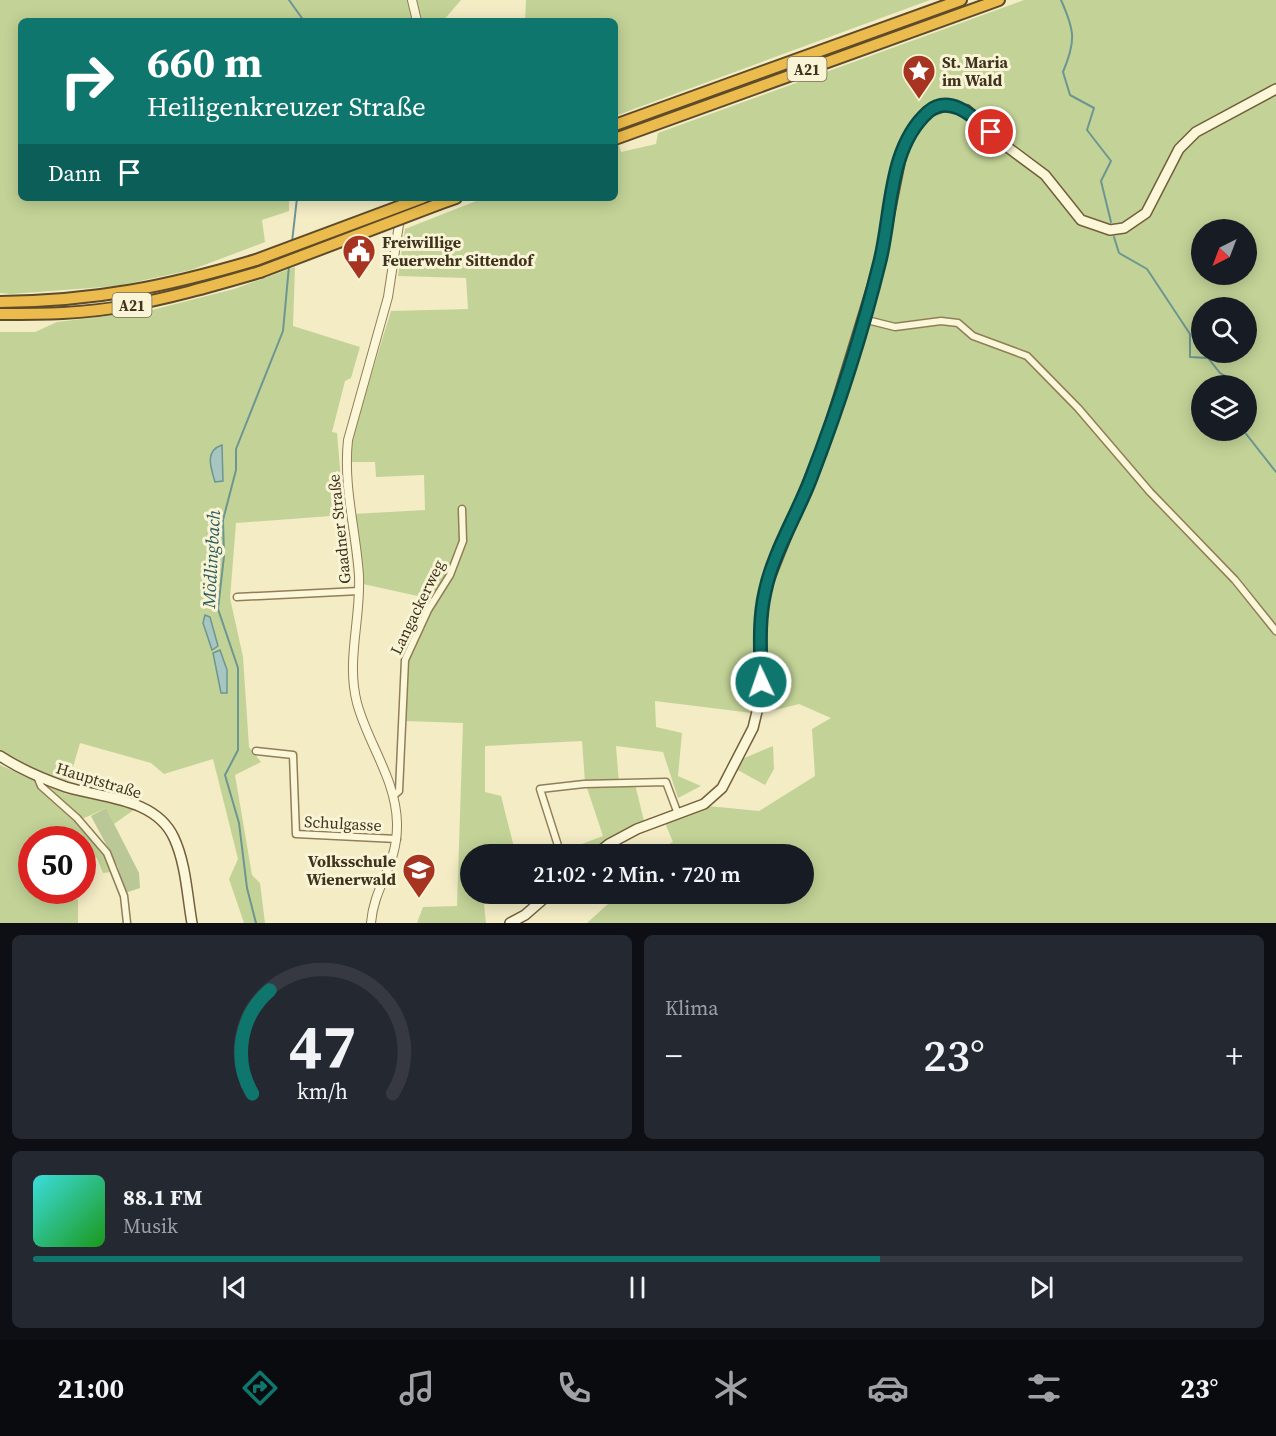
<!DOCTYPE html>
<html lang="de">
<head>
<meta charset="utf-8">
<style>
  :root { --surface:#171b24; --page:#242831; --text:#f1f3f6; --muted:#9ea1a6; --line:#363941; --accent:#0f766e }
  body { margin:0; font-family:"Source Serif 4",serif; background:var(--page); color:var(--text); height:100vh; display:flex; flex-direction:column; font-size:22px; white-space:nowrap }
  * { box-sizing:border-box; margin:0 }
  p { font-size:20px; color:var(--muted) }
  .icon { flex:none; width:33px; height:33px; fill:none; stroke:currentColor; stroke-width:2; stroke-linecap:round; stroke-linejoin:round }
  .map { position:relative; height:923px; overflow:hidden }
  .sheet { display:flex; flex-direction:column; gap:12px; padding:12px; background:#0d0f14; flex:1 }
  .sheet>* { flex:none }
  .guide { position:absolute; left:18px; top:18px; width:600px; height:183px; border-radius:9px; box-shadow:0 3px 15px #0003; background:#0f766e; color:#fff; overflow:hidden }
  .needle { width:39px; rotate:222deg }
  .buttons { position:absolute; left:1191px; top:219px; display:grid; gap:12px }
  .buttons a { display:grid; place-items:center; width:66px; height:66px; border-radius:50%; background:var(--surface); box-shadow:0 3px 15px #0003; font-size:30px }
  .speed { position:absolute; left:18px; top:826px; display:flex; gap:12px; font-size:30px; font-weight:700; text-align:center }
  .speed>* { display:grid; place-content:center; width:78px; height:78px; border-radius:50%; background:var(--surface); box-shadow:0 3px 15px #0003; line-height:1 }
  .speed .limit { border:9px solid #d22; background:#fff; color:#111 }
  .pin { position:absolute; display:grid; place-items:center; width:51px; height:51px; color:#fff; margin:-26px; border:3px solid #fff; border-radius:50%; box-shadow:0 2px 6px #0007 }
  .me { position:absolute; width:66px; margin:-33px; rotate:357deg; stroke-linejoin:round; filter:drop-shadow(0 0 4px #0008) }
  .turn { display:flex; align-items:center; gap:21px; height:126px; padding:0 30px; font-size:27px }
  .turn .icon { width:78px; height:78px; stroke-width:2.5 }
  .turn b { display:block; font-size:42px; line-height:51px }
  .then { display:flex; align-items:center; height:57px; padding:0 30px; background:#0003; gap:12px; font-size:22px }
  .big { font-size:45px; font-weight:600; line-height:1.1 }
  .sheet .widget { flex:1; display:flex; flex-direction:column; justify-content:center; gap:9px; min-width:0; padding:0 21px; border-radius:9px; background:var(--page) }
  .sheet .dial { align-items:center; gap:0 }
  .dial svg { height:156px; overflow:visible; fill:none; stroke:var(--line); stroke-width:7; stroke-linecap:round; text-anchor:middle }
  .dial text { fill:var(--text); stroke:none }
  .song { display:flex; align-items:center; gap:18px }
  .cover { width:72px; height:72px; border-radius:9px; background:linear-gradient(135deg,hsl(180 70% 55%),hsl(120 70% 35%)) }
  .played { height:6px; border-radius:3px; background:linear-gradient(90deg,var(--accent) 70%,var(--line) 70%) }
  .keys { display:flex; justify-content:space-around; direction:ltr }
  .heat { display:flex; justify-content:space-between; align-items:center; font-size:33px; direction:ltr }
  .sheet .tiles { flex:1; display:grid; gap:12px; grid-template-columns:1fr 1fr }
  .widget:last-child { grid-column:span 2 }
  .trip { position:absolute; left:460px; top:844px; width:354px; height:60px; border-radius:30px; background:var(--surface); box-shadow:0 3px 15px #0003; font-weight:600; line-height:60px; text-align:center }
  .dock { display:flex; height:96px; justify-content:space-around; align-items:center; background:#090b0e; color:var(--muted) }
  .dock .icon { width:42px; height:42px }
  .dock .on { color:var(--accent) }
  .dock b { font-size:27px; color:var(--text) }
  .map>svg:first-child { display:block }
</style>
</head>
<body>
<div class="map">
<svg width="1276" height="923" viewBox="0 0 1276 923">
  <rect width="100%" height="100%" fill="#f3ecc5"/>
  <g fill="#c3d397" fill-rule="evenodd">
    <polygon points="0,0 461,0 443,21 21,21 21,198 289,198 289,211 262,220 265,242 191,270 117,286 11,294 0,293"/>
    <polygon points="526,0 930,0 615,116 615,21 525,21"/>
    <path d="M1024,0H1276V923H587L619,894H804V855H648L673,842L665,823L708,806L759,811L815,776L812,729L831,718L799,704L760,714L655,701L656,727L682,733L678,776L701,786L678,798L663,752L616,746L619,784H635L644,821L601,845L590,855H564L563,851L603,836L585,782L582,741L485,746V792L501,796L516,855H471V894H483L486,923H417L423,907L457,906L463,723L405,721L404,678L407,662L436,600L363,584L353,514L425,510L424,475L376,477L375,462H350L352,437L391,311L468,309L466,278L398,276L405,229L484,198H615V147L619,145L621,152L656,144L658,133ZM1202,230H1246V274H1202ZM1202,308H1246V352H1202ZM1202,386H1246V430H1202Z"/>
    <polygon points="295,267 293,326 360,347 351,378 345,381 332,432 337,433 344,515 236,523 230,598 243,657 249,747 261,762 235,775 252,875 260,883 265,923 244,923 229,879 238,859 213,759 164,774 151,763 80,743 69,781 37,772 0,752 0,332 35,332 57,322 148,311 234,289"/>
    <polygon points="773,746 774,769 765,785 736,769 742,759"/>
    <polygon points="0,765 66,794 111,801 135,809 114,824 106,808 78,821 99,844 113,872 103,873 97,858 83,847 82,840 32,840 32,891 59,891 61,902 78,899 78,923 0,923"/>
  </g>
  <polygon fill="#bac796" points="106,808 139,873 140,888 125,893 118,867 91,816"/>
  <g fill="#a7c6c1" stroke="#6c9691" stroke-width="1.5">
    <path d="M222,445L223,481L215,482C211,468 204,451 222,445Z"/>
    <polygon points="205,615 210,617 218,646 212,650 203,623"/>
    <polygon points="220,650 227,670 227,693 221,693 213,653"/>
  </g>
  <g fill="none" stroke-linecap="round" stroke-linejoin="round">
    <g stroke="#6c9691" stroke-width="2">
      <polyline points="289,0 304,21"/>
      <path d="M1061,0C1075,31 1076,41 1063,72L1070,95L1094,108L1087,130L1111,161L1101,181L1111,222"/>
      <polyline points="1114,237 1119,253 1147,269 1190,334 1190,357 1208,358 1220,373 1235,382 1234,386"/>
      <polyline points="292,242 297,198"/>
      <polyline points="1243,430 1276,472"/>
      <polyline points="256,923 247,888 239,823 225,775 238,750 238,668 218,609 224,556 223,520 236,470 236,449 283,331 289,266"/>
    </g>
    <g stroke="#917e58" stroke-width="9">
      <g id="minor">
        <polyline points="863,319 895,327 941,321 958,323 973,336 1027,356 1078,408 1150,492 1235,580 1276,631"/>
        <polyline points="237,597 359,591"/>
        <polyline points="256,751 293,755 296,834 397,839"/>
        <polyline points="37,776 41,786 77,818 107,853 124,896 127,923"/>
        <polyline points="393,796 399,791 405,660 428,610 450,575 463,541 462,509"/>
        <polyline points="561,855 540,789 584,784 666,782 678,814"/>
      </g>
    </g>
    <g stroke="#917e58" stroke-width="10">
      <g id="tertiary">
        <polyline points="412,0 417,21"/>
        <path d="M371,923C374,885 398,866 397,823C396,779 368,744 357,703C346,661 361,619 359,576C356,530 343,487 348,440L388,297L403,198"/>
      </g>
    </g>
    <g stroke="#735f3b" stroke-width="12">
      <g id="secondary">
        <path d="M0,756C20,769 43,779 66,787C102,798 156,798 174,838C186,864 187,895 192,923"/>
        <polyline points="595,855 609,844 637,829 704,804 722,788 753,728 761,695 759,647 765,590 825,440 880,261 902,152 913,129 930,111 945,106 967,110 1002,143 1045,175 1081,220 1110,230 1124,228 1146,213 1179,149 1196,132 1276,89"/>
        <polyline points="510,923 525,915 549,894"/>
      </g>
    </g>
    <g stroke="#5e4b2c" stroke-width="14">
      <g id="motorway">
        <polyline points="615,125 961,0"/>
        <polyline points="615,139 999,0"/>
        <polyline points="439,204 456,198"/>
        <path d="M0,302C95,301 165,287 256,260"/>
        <path d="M0,314C42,314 84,314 125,306C171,298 215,285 260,272"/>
      </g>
    </g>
    <use href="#minor" stroke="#fcf7d9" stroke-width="6"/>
    <use href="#tertiary" stroke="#fcf7d9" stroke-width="8"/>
    <use href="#secondary" stroke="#fcf7d9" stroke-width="9"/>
    <use href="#motorway" stroke="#ebbc4d" stroke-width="10"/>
    <g stroke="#5e4b2c" stroke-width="14" stroke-linecap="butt">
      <g id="motorway-bridge">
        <polyline points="256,260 422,198"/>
        <polyline points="260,272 439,204"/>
      </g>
    </g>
    <use href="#motorway-bridge" stroke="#ebbc4d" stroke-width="10"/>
  </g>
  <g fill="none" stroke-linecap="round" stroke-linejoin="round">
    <g stroke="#0a4d48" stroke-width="15">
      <path id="route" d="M761,682C761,652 758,623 765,592C773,553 797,515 811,478C838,408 862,334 880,261C892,213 888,148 928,112C950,93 975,118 991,132"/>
    </g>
    <use href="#route" stroke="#0f766e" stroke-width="10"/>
  </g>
  <defs>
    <g id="sight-pin" transform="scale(1.725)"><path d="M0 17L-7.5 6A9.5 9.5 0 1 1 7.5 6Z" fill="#a73321" stroke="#f9f4d5"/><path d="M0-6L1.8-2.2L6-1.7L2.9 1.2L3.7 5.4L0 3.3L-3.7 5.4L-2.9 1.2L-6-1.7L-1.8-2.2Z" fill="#fff"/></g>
    <g id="civic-pin" transform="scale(1.725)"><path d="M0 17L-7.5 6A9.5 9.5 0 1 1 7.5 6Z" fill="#a73321" stroke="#f9f4d5"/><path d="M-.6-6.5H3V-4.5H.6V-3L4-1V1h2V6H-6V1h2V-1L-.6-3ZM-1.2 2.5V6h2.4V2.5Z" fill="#fff"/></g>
    <g id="school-pin" transform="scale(1.725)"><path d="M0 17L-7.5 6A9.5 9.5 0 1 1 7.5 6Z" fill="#a73321" stroke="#f9f4d5"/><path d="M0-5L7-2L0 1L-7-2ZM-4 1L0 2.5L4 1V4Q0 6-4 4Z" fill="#fff"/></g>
  </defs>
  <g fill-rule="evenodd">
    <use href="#sight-pin" x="919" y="71"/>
    <use href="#civic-pin" x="359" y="251"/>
    <use href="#school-pin" x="419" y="870"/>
  </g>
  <g text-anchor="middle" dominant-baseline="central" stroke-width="6" stroke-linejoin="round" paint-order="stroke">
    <g fill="#f9f4d5" stroke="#776d55" stroke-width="1.5">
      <rect x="787.5" y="57" width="39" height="24" rx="4.5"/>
      <rect x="112.5" y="293" width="39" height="24" rx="4.5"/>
    </g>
    <g font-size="15" font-weight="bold" fill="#3f331e">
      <text x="807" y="69">A21</text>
      <text x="132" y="305">A21</text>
    </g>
    <g font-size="16" font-weight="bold" fill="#3f331e" stroke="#f9f4d5" text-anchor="start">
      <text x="942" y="62">St. Maria<tspan x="942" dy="18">im Wald</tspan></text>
      <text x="382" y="242">Freiwillige<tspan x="382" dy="18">Feuerwehr Sittendof</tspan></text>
      <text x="396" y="861" text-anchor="end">Volksschule<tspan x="396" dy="18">Wienerwald</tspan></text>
    </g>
    <g font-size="16" fill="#3f331e" stroke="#f9f4d5">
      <text transform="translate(339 529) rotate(-96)">Gaadner Straße</text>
      <text transform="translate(417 607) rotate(-64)">Langackerweg</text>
      <text transform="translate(99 780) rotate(17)">Hauptstraße</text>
      <text transform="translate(343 823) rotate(3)">Schulgasse</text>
    </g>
    <g font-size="18" font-style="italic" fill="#2b5c60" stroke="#f9f4d5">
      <text transform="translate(211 559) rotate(-87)">Mödlingbach</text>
    </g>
  </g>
</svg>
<div class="buttons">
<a><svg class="needle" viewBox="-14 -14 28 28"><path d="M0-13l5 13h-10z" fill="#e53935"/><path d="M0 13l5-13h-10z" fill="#9ea1a6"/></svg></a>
<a><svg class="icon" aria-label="search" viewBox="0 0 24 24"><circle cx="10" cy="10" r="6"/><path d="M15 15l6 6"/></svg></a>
<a><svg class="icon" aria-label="layers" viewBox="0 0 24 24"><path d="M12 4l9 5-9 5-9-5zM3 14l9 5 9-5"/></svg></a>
</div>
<div class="speed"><div class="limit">50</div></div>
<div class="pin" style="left:991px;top:132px;background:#d93025"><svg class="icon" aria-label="arrive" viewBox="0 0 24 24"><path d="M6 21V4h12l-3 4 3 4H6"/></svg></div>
<svg class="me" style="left:761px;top:682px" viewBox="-20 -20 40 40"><circle r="17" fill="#0f766e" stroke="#fff" stroke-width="3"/><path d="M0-11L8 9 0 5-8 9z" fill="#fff"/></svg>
<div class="trip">21:02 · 2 Min. · 720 m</div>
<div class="guide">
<div class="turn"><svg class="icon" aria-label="right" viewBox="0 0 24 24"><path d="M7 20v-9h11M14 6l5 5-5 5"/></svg><div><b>660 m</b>Heiligenkreuzer Straße</div></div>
<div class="then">Dann<svg class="icon" aria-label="arrive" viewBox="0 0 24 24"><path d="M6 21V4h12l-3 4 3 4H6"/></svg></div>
</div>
</div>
<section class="sheet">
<div class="tiles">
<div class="widget dial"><svg viewBox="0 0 100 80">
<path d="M14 69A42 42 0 1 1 86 69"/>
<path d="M14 69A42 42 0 0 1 23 16" stroke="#0f766e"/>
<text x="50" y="56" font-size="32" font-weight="700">47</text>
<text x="50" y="72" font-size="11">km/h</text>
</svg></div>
<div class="widget"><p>Klima</p>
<div class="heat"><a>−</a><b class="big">23°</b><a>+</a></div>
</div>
<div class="widget">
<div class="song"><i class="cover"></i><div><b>88.1 FM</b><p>Musik</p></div></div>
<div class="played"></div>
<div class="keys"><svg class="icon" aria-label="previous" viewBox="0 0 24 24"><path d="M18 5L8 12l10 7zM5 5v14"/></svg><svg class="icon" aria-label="pause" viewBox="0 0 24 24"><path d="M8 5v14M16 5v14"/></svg><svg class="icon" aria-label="next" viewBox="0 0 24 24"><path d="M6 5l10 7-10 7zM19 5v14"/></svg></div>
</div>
</div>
</section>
<nav class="dock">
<b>21:00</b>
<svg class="icon on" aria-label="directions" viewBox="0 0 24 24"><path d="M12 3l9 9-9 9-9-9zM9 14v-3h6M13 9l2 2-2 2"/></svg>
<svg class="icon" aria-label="music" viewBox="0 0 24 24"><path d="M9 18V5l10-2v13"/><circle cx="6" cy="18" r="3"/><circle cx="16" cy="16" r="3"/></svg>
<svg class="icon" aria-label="phone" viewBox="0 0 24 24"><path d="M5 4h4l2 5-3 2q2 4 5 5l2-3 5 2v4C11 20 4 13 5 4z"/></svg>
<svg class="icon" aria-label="climate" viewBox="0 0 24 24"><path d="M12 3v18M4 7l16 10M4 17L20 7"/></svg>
<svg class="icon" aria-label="car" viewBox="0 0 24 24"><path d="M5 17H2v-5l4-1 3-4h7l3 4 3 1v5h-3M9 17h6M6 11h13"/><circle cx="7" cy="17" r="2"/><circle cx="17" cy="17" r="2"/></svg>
<svg class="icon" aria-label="filters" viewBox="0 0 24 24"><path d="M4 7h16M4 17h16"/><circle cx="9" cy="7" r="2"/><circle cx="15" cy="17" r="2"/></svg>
<b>23°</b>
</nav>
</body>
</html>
